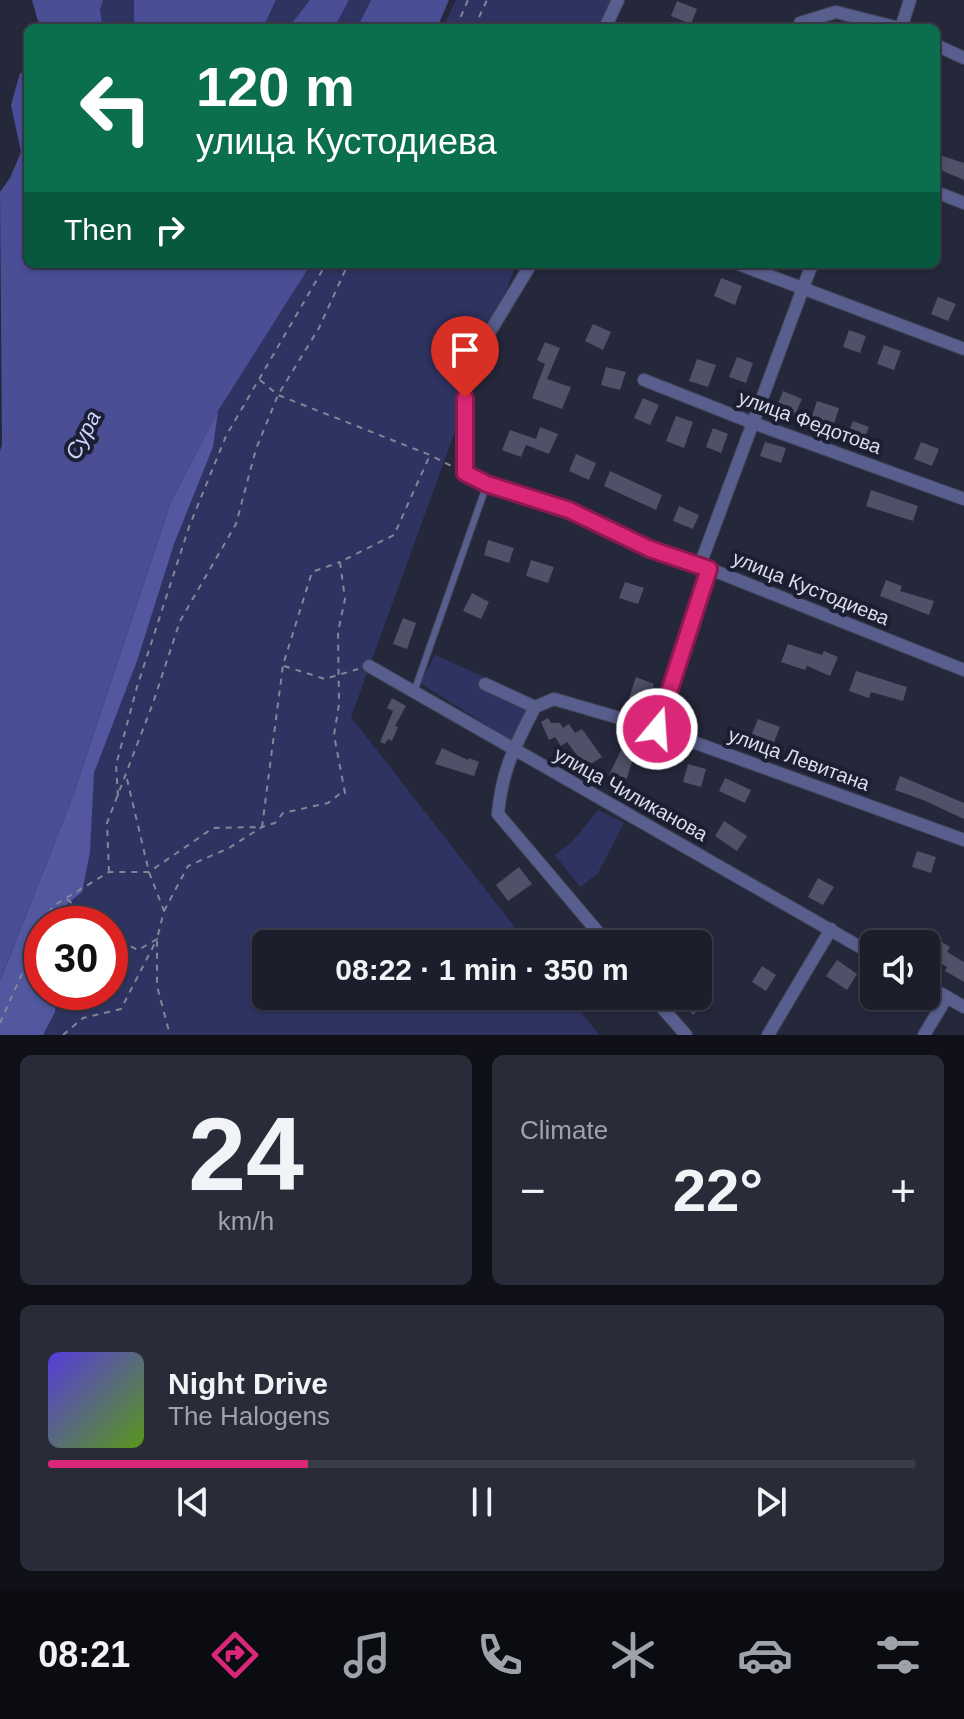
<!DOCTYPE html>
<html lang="en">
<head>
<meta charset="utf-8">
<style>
  :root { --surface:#1c1e2c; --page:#292b38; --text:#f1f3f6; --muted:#a0a2a9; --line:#3a3c48; --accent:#db2777 }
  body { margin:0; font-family:Arial,sans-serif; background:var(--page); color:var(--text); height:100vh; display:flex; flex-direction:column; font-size:30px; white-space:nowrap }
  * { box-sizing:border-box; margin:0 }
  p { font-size:26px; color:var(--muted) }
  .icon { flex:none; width:44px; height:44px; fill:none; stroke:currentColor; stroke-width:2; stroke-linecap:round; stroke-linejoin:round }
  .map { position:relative; height:1035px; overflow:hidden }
  .sheet { display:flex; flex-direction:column; gap:20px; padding:20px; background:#0f1018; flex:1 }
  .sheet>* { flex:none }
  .guide { position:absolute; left:24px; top:24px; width:916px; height:244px; border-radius:12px; box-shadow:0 2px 6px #0004,0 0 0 2px var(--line); background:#0b6e4f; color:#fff; overflow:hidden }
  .tools { position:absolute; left:860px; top:930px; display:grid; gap:16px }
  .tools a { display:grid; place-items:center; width:80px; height:80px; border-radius:12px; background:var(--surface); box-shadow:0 2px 6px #0004,0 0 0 2px var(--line); font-size:40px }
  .speed { position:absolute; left:24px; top:906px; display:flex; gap:16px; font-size:40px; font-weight:700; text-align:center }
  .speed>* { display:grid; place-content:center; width:104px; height:104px; border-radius:50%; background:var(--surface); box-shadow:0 2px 6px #0004,0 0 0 2px var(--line); line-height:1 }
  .speed .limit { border:12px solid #d22; background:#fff; color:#111 }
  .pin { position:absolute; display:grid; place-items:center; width:68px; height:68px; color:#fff; margin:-82px -34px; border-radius:50% 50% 50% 0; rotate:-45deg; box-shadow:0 0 8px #0007 }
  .pin .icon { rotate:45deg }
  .me { position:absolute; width:88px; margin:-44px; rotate:18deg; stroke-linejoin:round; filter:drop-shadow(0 0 6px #0008) }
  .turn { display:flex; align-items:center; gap:28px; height:168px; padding:0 40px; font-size:36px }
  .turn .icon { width:104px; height:104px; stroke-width:2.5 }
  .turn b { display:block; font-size:56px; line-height:68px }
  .then { display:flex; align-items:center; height:76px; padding:0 40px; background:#0003; gap:16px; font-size:30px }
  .big { font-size:60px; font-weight:700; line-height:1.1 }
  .sheet .card { flex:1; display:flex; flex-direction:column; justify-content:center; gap:12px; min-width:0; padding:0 28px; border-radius:12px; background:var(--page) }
  .sheet .dial { align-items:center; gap:0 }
  .dial b { font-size:104px; line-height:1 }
  .song { display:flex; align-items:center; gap:24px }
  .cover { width:96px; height:96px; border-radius:12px; background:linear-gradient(135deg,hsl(250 70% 55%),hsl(90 70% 35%)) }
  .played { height:8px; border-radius:4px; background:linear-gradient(90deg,var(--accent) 30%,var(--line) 30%) }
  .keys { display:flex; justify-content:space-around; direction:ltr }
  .heat { display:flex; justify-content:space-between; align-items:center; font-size:44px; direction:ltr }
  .sheet .tiles { flex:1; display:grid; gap:20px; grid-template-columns:1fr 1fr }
  .card:last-child { grid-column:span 2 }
  .trip { position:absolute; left:252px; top:930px; width:460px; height:80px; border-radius:12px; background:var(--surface); box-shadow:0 2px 6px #0004,0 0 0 2px var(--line); font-weight:700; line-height:80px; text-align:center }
  .tabs { display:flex; height:128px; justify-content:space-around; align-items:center; background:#0b0c12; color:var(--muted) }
  .tabs .icon { width:56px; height:56px }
  .tabs .selected { color:var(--accent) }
  .tabs b { font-size:36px; color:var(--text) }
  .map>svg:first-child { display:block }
</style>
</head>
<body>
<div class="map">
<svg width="964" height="1035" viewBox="0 0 964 1035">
  <rect width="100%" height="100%" fill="#25283b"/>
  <g fill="#2f3361">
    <polygon points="103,0 134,0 134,23 127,28 103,28 100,10"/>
    <polygon points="276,0 310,0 288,28 263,28"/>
    <polygon points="349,0 371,0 357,28 334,28"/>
    <polygon points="456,0 613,0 603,28 443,28"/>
    <polygon points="306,264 516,264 351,717 528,944 266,944 266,996 569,996 599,1035 29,1035 42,992 110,992 110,924 56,924 94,773 218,411"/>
    <polygon points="435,655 482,676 479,687 528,710 512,741 420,683"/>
    <polygon points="598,810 624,823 598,873 580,887 555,855 572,842"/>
  </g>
  <polygon fill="#52579f" points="218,411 213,447 174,544 137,661 94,773 90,852 82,892 67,904 62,924 42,924 42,992 57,992 55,1012 43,1035 0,1035 0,981 74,793 171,501"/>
  <g fill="#494e95">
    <polygon points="32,0 103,0 100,10 103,28 52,28 38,21"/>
    <polygon points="134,0 276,0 263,28 127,28 134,23"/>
    <polygon points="310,0 349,0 334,28 288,28"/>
    <polygon points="371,0 449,0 437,28 357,28"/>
    <polygon points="28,72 28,264 311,264 218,411 171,501 74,793 0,981 0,452 2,444 0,192 10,178 21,152 11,105 20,73"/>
  </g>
  <g fill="#4e5167">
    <polygon points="677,1 697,9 691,24 671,16"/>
    <polygon points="936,154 964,163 964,180 936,168"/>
    <polygon points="721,278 742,286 735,305 714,296"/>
    <polygon points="938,297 956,304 948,321 931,314"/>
    <polygon points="593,324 611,332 603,350 585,341"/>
    <polygon points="849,330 866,336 860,353 843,347"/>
    <polygon points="545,342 560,348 547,379 571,387 562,409 532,398 545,364 537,360"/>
    <polygon points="884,345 901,351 894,370 877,364"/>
    <polygon points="737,357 753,363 746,383 729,377"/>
    <polygon points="697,359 716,365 708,387 689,381"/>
    <polygon points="606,367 626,372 620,390 601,385"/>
    <polygon points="783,391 802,399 794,417 776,409"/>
    <polygon points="643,398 659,405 650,425 634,418"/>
    <polygon points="817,401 839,408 833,427 811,419"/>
    <polygon points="676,416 693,422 684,448 666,441"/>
    <polygon points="853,421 869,427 862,444 846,438"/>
    <polygon points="540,427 558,434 549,454 526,445 521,457 502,450 510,430 536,439"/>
    <polygon points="713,428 728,434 721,453 706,447"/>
    <polygon points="765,442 786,448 781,463 760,456"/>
    <polygon points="921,442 939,449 932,466 914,459"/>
    <polygon points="576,454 596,463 589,480 569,471"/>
    <polygon points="610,471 662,495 656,510 604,486"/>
    <polygon points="871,490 918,506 913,521 866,506"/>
    <polygon points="679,506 699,515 693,529 673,521"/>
    <polygon points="488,540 514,548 509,563 484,555"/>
    <polygon points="531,560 554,567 548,583 526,576"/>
    <polygon points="886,580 902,586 900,591 934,601 929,615 880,596"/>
    <polygon points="625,582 644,588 638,604 619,598"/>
    <polygon points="472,593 489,602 481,619 463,611"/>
    <polygon points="403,618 416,623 407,649 393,644"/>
    <polygon points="788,644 822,655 824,651 838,657 830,676 807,666 805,670 781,662"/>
    <polygon points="856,671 907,687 903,701 871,692 869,698 849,691"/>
    <polygon points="636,677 654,684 647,704 629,698"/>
    <polygon points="392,698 406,706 395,726 398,727 392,741 388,739 385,744 380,742 393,711 387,708"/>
    <polygon points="548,718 551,723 560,723 563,728 569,724 575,733 582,729 602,757 586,767 567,742 561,746 555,737 549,740 541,722"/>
    <polygon points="758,719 780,727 773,745 751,736"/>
    <polygon points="627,738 639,742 625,783 609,775"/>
    <polygon points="442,748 468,760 469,758 479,762 474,776 435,764"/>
    <polygon points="688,764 706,769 701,787 683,782"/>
    <polygon points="900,776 964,803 964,819 923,800 895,790"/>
    <polygon points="725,778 751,790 745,803 719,791"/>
    <polygon points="724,821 747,836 737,851 715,836"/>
    <polygon points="917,851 936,857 931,873 912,867"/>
    <polygon points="519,867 532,884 508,901 496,885"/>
    <polygon points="818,878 834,887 823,905 808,897"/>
    <polygon points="937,939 950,947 947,952 964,962 964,982 945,971 947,967 927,955"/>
    <polygon points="837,960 857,974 847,990 826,976"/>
    <polygon points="762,966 776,975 766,991 752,982"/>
    <polygon points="698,989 709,1002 693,1015 677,996 698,996"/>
  </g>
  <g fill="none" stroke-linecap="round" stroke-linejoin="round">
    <g stroke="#424557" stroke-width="8">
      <polyline id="service" points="414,692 487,484"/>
    </g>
    <g stroke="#424557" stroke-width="14">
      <g id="minor">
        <polyline points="800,23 836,12 899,28"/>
        <polyline points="605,28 618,0"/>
        <polyline points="901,28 910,0"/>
        <polyline points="936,45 964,58"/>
        <polyline points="936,192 964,203"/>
        <polyline points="531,264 465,373 465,473 487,484 569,510 650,549 700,565 964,670"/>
        <polyline points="738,264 964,349"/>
        <polyline points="644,380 753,423 964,499"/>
        <polyline points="700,565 812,264"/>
        <polyline points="369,666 874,955"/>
        <polyline points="485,684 535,707 554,699 657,729 964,840"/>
        <path d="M535,707C515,746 502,769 498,814L608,944"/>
        <polyline points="657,729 709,569"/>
        <polyline points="926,985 964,1007"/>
        <polyline points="652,996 686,1035"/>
        <polyline points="768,1035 831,929"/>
        <polyline points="924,1035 947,997"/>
      </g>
    </g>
    <g stroke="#838696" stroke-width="2" stroke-dasharray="6 6" stroke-linecap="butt">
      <polyline points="456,28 468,0"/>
      <polyline points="474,28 487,0"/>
      <polyline points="260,380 278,395 430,455 453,467"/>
      <polyline points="284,666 325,679 358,669"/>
      <polyline points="127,779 149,872 164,911 157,939 157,986 170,1035"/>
      <polyline points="118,796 116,765 137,687 189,527 226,436 326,264"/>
      <polyline points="109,872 107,823 153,703 180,621 236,524 256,449 278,395 319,328 348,264"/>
      <polyline points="67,899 95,924"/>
      <polyline points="164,911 188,866 229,848 262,827 275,823 283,813 328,803 342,792 345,793 334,735 339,704 338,632 345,599 340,562 394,535 430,455"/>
      <polyline points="44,924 53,906 109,872 149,872 213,828 262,827 283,665 312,572 340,562"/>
      <polyline points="0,1023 42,929"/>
      <polyline points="63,1035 83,1018 121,1009 157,939 138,950 110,936"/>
    </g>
    <use href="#service" stroke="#585e8e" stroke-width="6"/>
    <use href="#minor" stroke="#585e8e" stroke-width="12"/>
  </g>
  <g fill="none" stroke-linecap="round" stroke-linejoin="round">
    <g stroke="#8e194d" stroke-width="20">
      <polyline id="route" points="465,398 465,473 487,484 569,510 650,549 709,569 657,729"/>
    </g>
    <use href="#route" stroke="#db2777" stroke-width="14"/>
  </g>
  <g text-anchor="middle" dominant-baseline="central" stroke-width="8" stroke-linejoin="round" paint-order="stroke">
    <g font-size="20" fill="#daddea" stroke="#1c1e31">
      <text transform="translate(810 422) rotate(20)">улица Федотова</text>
      <text transform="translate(811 588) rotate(22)">улица Кустодиева</text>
      <text transform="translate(799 759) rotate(20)">улица Левитана</text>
      <text transform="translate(631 794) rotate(29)">улица Чиликанова</text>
    </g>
    <g font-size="22" font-style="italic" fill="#cdd3fd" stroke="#1c1e31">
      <text transform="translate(83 435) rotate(-63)">Сура</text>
    </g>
  </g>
</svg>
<div class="tools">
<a><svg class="icon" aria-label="sound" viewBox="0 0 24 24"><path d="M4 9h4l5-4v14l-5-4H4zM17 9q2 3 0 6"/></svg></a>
</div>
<div class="speed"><div class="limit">30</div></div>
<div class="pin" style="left:465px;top:398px;background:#d93025"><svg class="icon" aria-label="arrive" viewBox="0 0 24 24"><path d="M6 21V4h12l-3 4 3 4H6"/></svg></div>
<svg class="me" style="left:657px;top:729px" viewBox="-20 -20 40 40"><circle r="17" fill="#db2777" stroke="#fff" stroke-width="3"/><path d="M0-11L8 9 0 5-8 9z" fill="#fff"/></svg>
<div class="trip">08:22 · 1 min · 350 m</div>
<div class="guide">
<div class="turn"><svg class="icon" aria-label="left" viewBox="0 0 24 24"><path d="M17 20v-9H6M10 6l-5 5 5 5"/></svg><div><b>120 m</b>улица Кустодиева</div></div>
<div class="then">Then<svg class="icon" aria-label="right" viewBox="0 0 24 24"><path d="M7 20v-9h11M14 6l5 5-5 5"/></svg></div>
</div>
</div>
<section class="sheet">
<div class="tiles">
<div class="card dial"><b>24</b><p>km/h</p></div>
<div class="card"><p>Climate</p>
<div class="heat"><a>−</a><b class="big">22°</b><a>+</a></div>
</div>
<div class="card">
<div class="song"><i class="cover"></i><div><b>Night Drive</b><p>The Halogens</p></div></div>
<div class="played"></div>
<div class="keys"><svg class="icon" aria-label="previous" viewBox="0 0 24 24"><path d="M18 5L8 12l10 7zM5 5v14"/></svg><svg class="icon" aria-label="pause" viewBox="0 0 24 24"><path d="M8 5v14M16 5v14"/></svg><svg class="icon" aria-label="next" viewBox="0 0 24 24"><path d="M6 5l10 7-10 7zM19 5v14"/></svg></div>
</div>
</div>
</section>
<nav class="tabs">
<b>08:21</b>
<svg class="icon selected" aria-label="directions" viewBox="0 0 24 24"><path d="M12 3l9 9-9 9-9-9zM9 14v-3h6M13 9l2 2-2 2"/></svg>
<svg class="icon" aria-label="music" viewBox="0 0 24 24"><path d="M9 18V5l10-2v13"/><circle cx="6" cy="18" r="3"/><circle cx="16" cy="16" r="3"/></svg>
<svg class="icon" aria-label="phone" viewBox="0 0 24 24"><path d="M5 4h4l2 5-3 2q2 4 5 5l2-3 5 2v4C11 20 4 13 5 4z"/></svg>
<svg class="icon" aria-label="climate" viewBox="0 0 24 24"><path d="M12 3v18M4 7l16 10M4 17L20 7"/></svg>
<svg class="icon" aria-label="car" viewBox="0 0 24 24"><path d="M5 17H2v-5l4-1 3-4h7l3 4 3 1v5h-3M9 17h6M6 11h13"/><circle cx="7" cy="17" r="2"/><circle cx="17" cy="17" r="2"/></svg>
<svg class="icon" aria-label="filters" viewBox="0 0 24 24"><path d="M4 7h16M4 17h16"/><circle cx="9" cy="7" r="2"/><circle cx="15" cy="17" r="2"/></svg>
</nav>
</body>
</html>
